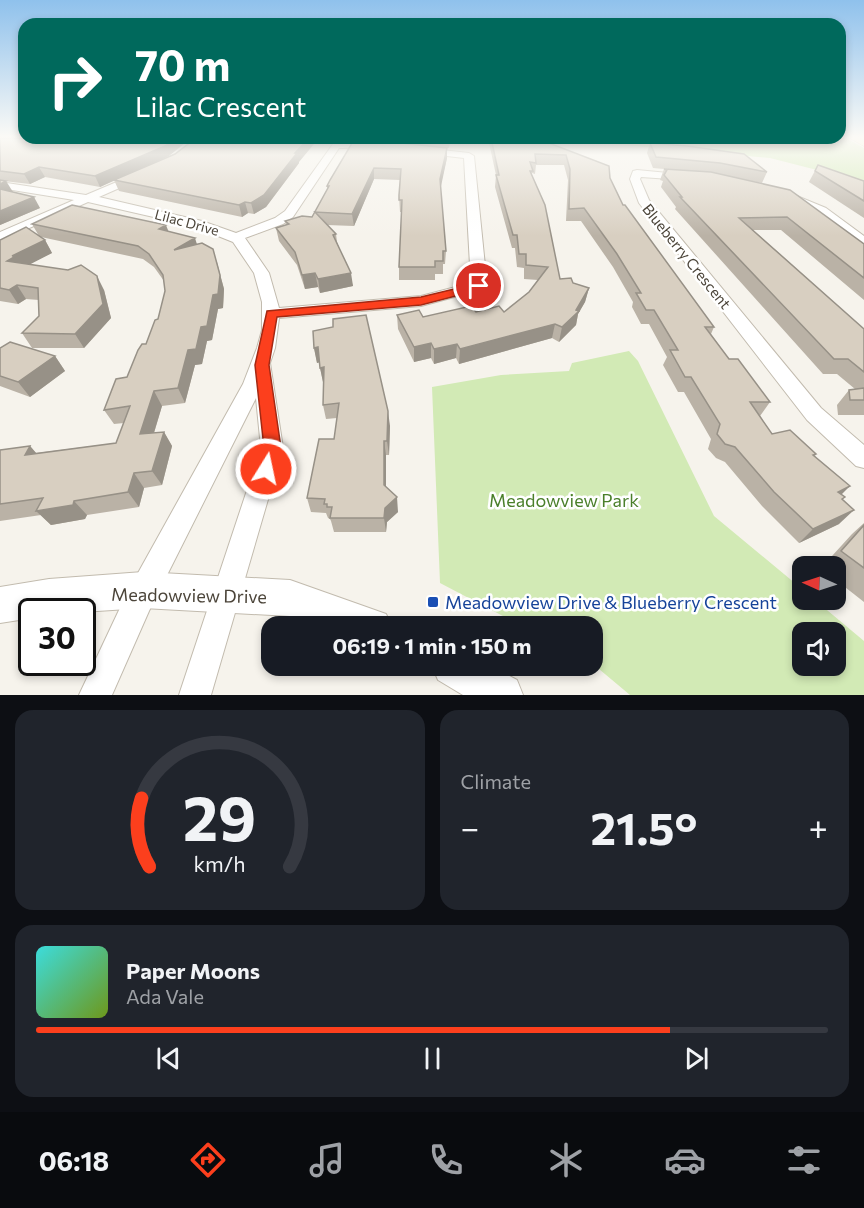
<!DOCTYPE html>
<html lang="en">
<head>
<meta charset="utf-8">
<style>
  :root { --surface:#171b24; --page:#20242c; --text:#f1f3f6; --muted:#9ea1a6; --line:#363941; --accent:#fc3f1d }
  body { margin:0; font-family:Commissioner,sans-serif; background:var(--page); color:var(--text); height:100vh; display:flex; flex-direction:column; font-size:22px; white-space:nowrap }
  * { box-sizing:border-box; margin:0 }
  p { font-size:20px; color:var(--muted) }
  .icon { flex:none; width:33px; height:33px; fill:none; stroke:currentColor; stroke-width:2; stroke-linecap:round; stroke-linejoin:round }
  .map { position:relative; height:695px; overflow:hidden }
  .sheet { display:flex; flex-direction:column; gap:15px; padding:15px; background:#0d0f14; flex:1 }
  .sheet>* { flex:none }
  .guide { position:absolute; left:18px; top:18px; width:828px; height:126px; border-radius:18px; box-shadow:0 3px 9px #0003; background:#00695c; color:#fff; overflow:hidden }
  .needle { width:39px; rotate:273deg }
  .fabs { position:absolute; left:792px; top:556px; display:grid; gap:12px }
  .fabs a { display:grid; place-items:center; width:54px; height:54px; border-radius:12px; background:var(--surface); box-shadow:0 3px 9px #0003; font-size:30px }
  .speed { position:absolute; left:18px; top:598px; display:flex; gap:12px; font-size:30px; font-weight:700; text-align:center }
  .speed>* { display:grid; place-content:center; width:78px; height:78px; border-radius:50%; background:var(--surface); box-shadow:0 3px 9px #0003; line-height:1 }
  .speed .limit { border:3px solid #111; border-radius:9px; background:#fff; color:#111 }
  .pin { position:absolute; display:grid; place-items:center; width:51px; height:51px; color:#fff; margin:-26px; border:3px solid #fff; border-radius:50%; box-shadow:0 2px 6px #0007 }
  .me { position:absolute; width:66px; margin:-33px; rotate:10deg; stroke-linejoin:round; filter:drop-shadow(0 0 4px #0008) }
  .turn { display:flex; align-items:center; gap:21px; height:126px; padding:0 18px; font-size:27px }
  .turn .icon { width:78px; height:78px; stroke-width:2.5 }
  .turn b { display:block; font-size:42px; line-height:51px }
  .big { font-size:45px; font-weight:700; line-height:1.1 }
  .sheet .card { flex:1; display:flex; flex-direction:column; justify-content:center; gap:9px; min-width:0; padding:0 21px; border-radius:18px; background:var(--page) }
  .sheet .dial { align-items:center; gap:0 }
  .dial svg { height:156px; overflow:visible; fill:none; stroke:var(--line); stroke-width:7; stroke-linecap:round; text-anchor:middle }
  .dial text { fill:var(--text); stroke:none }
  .song { display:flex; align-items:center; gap:18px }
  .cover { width:72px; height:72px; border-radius:9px; background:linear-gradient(135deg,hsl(180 70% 55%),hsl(80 70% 35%)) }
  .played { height:6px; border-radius:3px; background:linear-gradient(90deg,var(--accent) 80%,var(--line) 80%) }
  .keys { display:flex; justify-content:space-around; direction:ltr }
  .heat { display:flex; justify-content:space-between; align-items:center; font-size:33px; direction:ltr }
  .sheet .tiles { flex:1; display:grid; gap:15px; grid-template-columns:1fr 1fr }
  .card:last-child { grid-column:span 2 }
  .trip { position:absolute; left:261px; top:616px; width:342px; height:60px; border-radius:18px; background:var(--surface); box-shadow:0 3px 9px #0003; font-weight:700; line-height:60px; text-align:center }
  .tab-bar { display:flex; height:96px; justify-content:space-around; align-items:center; background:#090b0e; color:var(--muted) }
  .tab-bar .icon { width:42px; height:42px }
  .tab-bar .current { color:var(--accent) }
  .tab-bar b { font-size:27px; color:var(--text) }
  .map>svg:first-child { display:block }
</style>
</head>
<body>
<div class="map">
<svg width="864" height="695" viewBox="0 0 864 695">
  <rect width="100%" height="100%" fill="#f6f3ec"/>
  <g fill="#d2eab5" fill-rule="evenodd">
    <polygon points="546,138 846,138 864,148 864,182 770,158"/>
    <path d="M629,351L638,361L714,516L802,589V600H815L864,641V695H630L593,664L592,627H524L440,583L432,387L501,375L569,371L572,363ZM802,633H836V666H802Z"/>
  </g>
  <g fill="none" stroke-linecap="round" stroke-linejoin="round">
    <g stroke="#c2bbae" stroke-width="2">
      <g id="minor">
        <path d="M355,140L376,142L381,145C375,149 350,147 339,148L293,217L283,224L245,238L269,273L279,308L421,296L471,283L464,158L421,153V149L424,148L469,153L474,156L487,286L484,289L421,306L279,318L275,348L270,363L283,448L211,695H179L261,448L256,398L149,611L112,695H79L128,591L243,384L257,348L262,330V302L254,273L233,242L193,226L88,202L0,241V232L74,200L0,188V182L86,195L138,173L143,176L142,178L99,197L202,221L236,233L275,218L285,211L333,144Z"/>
        <polygon points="637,170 689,175 689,179 685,180 641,177 640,179 649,200 821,408 864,445 864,468 856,466 807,420 639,203 630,179 633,171"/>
        <polygon points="792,194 826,208 864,236 864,246 818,214 788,199 788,195"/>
      </g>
    </g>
    <g stroke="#c2bbae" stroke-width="2">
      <g id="tertiary">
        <polygon points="143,572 290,580 386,614 392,627 321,627 290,616 143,608 82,612 32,612 32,618 0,623 0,587 49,579"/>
        <polygon points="432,666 491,666 517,680 523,695 463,695 438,680"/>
      </g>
    </g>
    <g stroke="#d6c79b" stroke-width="1">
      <polygon id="secondary" points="850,138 864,138 864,146"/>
    </g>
    <use href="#minor" fill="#fff" fill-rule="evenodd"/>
    <use href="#tertiary" fill="#fff" fill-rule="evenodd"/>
    <use href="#secondary" fill="#fff3cd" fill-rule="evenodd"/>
  </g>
  <g fill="#bab2a6">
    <polygon points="0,138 169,156 134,172 299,162 299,163 266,207 254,214 248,213 242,217 119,191 114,180 100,187 45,177 30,184 4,181 12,192 40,208 0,225"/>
    <polygon points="362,138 451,138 449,148 447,148 447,158 440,187 446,251 445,264 443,264 443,274 435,274 435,280 399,280 399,267 402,212 400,212 399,195 400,180 374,179 354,226 327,225 336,234 337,242 353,286 320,293 318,287 305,289 297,265 279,241 276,228 286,225 285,221 312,217 327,190 327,186 407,144"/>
    <polygon points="488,138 536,138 610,178 623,205 714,327 711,334 729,359 770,402 760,416 772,434 816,454 815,456 841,495 845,497 843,499 839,524 799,543 762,506 725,462 716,458 708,449 711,439 684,392 678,392 663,365 667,357 649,324 641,324 632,307 633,302 613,267 581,221 566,221 568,180 564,165 536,165 535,174 532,173 532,175 560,279 589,288 585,302 578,314 576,325 559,342 552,338 459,364 456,358 434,364 431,358 414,362 398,329 397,315 423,317 476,312 504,312 529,292 538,280 524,279 524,268 517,267 515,248 512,248 495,187 496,175"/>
    <polygon points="650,143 767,172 762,183 735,178 864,244 864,300 781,230 753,230 864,329 864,415 838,415 837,405 849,390 855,389 837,374 823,374 675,209 676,207 661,187 663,181 660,180 664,169 653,168 647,153"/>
    <polygon points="818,165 864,181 864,218 809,182"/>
    <polygon points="32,224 168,231 197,244 217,262 224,289 223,308 218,309 212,340 207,341 202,364 195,365 185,403 162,406 154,433 164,432 172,446 162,485 144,488 139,507 87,515 85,519 51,525 41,515 0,521 0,450 30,446 36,453 116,443 124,423 114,424 104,410 127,377 146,344 158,319 165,291 164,281 154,267 143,259 41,237 45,240 52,253 29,264 104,290 111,318 84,348 32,348 22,333 39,316 39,300 26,299 18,304 0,301 0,240 39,236"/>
    <polygon points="0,348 55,356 65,371 30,397 0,386"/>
    <polygon points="314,348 390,426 389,455 386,455 386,487 398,512 387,522 386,532 334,532 331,521 330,519 328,518 326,513 311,512 307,498 334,439 337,418 326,419 323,405 324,382 323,382 319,362 317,363"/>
    <polygon points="864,523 864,602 836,580 836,567 822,567 852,534"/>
  </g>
  <g fill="#979187">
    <polygon points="176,138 191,138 169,156 100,187 95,176"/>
    <polygon points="309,138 319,138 299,162 299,163 266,207 254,214 251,203"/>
    <polygon points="447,148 447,158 440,191 440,179"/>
    <polygon points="39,167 45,177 30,184 24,174"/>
    <polygon points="374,168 374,179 354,226 352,214"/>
    <polygon points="6,181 13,192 0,198 0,184"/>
    <polygon points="34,197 40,208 0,225 0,211"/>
    <polygon points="245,202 248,213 242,217 239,205"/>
    <polygon points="166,225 171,238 159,229"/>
    <polygon points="195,238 199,251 174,250"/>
    <polygon points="45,240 52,253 23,268 7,261 12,256"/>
    <polygon points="213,249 224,289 223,308 218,309 212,340 207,341 202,364 195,365 185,403 178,388"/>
    <polygon points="315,273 318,287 305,289 302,275"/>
    <polygon points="351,273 353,286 320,293 318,279"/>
    <polygon points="97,276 104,290 111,318 84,348 75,334"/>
    <polygon points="17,285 26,299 18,304 9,290"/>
    <polygon points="589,288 585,302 578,314 576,325 559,342 562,327 576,310"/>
    <polygon points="555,324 552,338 459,364 460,349"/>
    <polygon points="431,343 431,358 414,362 414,347"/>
    <polygon points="457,344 456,358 434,364 434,349"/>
    <polygon points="318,347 321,362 317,363 314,348"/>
    <polygon points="55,356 65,371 30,397 18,382"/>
    <polygon points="324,367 327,382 323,382 320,368"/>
    <polygon points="154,391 162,406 149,449 140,434"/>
    <polygon points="388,411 390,426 389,455 387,441"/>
    <polygon points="164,432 172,446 162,485 152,471"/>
    <polygon points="384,441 386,455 386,500 384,485"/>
    <polygon points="30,446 43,461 25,455"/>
    <polygon points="134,473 144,488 139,507 128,492"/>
    <polygon points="850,486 836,500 838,492"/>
    <polygon points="397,497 398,512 387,522 386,532 384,518 385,508"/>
    <polygon points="74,501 87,515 85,519 51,525 36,511"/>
    <polygon points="854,510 839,524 799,543 813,529"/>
  </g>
  <g fill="#d8cfc1" stroke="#979187" stroke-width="1.5">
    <polygon points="0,138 176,138 165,146 95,176 39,167 24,174 0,171"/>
    <polygon points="196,138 309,138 295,153 297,153 264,195 251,203 245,202 239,205 114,180 175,154"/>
    <polygon points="355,138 447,148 440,179 446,251 443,251 443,261 435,261 435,267 399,267 402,200 399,200 399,195 401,169 374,168 352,214 315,212 336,234 333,235 351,273 318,279 315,273 302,275 295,252 276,228 289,224 285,221 302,216 312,217 329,186 327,186 330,180"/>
    <polygon points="434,138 450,138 449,140"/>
    <polygon points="491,138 536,138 609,166 610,178 623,205 625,205 714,327 705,327 729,359 738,359 770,402 750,402 772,434 790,430 816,454 813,455 850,486 838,492 845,497 842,499 854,510 813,529 774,492 735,447 725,444 717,434 720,424 691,377 685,377 670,350 678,350 654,310 646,310 636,293 641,293 617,254 584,208 569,209 570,169 566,155 535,154 536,163 530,162 533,171 530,171 545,205 560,279 571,278 573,283 589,288 576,310 579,311 562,327 555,324 460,349 457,344 434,349 431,343 414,347 397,315 419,310 423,317 471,306 476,312 499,306 504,312 529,292 548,267 526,265 526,254 519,254 517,235 513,235 496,175 499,175"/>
    <polygon points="650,143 687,146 744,154 767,172 720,163 656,157"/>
    <polygon points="818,165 864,181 864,201 815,171"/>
    <polygon points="664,169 711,172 790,190 864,244 864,278 787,217 739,218 864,329 864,372 848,359 834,359 680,197 682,197 664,175 667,170"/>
    <polygon points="0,180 6,181 0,184"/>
    <polygon points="0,189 34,197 0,211"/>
    <polygon points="72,205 166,225 159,229 195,238 174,250 202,243 213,249 220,275 218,294 213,295 207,326 201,327 196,349 188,350 178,388 154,391 140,434 164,432 152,471 134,473 128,492 74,501 73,505 36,511 43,498 0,504 0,450 30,446 25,455 116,443 130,406 104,410 116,379 127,377 138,350 142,344 146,344 155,320 158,319 165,291 163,275 149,254 138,246 32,224"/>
    <polygon points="26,227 45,240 12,256 16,256 7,261 68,270 81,265 97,276 103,304 75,334 22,333 39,316 38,288 17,285 9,290 0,288 0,240"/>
    <polygon points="366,315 388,411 387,441 384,441 384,485 397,497 385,508 384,518 330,518 332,507 327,507 327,504 324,504 325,499 307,498 319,439 334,439 339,403 323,405 324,367 320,368 318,347 314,348 313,331 333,327 333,319"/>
    <polygon points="10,342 55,356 18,382 0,376 0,348"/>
    <polygon points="864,388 864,400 850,400 849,390"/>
    <polygon points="864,525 864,568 841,551"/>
  </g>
  <linearGradient id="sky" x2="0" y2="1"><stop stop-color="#8fc1ec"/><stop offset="0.58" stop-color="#fbfaf6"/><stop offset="1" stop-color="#fbfaf6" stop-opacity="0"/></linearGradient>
  <rect width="864" height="236" fill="url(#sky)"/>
  <polygon fill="#fc3f1d" stroke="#a42913" stroke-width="1.5" points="479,283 484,286 483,289 421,305 277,317 269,365 281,448 272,474 266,476 260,474 257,469 264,448 255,365 267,311 421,297"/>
  <rect fill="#1a4fb4" stroke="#fff" stroke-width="2" x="427" y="596" width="12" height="12" rx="3"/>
  <g text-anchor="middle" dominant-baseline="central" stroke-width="5" stroke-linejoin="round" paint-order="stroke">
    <g font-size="14" fill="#4b4439" stroke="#fff">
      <text transform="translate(187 222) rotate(15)">Lilac Drive</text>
    </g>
    <g font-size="15" fill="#4b4439" stroke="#fff">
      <text transform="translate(687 256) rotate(51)">Blueberry Crescent</text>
    </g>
    <g font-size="18" fill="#4a7f2a" stroke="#fff">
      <text x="564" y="500">Meadowview Park</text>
    </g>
    <g font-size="18" fill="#4b4439" stroke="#fff">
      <text transform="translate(189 595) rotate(1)">Meadowview Drive</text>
    </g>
    <g font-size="18" fill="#164399" stroke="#fff" text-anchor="start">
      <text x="445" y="602">Meadowview Drive &amp; Blueberry Crescent</text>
    </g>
  </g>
</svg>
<div class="fabs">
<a><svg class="needle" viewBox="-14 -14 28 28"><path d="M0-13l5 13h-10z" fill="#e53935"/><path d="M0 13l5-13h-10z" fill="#9ea1a6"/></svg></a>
<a><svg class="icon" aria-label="sound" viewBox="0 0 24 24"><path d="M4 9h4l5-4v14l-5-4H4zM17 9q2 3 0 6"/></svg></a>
</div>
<div class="speed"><div class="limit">30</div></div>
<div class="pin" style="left:479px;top:286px;background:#d93025"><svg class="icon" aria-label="arrive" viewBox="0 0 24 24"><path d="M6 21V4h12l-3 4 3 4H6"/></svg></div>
<svg class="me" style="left:266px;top:469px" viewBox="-20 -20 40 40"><circle r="17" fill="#fc3f1d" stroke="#fff" stroke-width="3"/><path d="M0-11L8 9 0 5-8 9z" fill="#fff"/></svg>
<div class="trip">06:19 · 1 min · 150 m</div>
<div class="guide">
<div class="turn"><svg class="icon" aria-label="right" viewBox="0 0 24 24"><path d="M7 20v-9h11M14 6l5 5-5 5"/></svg><div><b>70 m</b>Lilac Crescent</div></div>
</div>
</div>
<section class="sheet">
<div class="tiles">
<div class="card dial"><svg viewBox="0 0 100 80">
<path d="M14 69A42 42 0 1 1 86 69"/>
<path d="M14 69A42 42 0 0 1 10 34" stroke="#fc3f1d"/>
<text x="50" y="56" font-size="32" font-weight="700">29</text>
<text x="50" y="72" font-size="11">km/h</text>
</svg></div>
<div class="card"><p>Climate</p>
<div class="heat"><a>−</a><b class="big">21.5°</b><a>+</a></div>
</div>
<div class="card">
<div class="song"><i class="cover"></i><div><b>Paper Moons</b><p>Ada Vale</p></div></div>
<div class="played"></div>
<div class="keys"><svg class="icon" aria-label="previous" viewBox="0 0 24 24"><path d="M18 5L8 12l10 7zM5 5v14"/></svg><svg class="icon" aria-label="pause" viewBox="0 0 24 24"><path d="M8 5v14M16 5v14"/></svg><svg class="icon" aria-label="next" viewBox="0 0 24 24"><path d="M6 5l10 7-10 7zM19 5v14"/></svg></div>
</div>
</div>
</section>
<nav class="tab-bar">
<b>06:18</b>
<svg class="icon current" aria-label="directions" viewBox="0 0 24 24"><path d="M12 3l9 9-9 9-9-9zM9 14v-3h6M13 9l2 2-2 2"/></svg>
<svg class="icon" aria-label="music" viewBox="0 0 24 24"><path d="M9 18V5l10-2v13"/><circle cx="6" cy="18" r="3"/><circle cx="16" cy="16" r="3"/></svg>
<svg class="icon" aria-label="phone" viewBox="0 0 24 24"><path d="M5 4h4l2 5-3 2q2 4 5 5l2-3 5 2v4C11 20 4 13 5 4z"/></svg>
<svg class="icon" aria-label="climate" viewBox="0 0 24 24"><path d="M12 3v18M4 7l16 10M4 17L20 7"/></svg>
<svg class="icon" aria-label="car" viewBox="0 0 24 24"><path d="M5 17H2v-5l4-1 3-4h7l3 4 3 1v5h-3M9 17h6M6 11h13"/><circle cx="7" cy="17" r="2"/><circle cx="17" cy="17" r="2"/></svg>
<svg class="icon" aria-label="filters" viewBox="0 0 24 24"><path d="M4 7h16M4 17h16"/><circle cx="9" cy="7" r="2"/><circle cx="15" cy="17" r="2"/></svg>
</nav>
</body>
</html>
